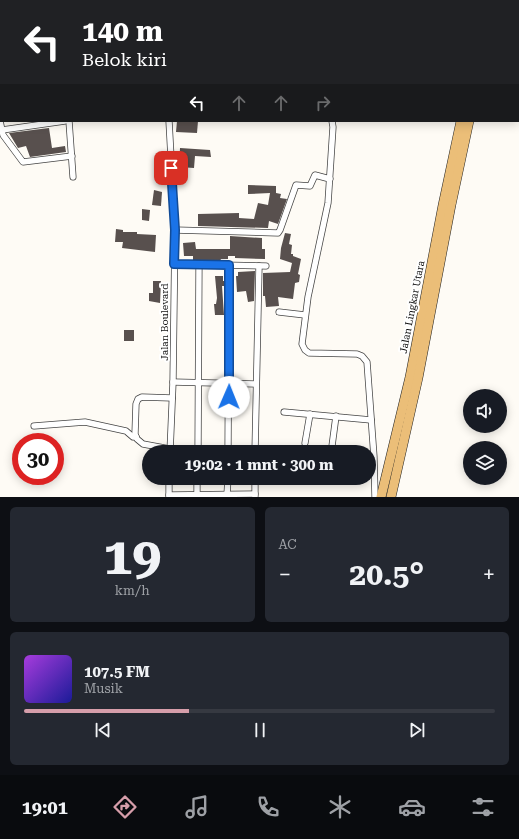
<!DOCTYPE html>
<html lang="id">
<head>
<meta charset="utf-8">
<style>
  :root { --surface:#171b24; --page:#242831; --text:#f1f3f6; --muted:#9ea1a6; --line:#363941; --accent:#d69eaa }
  body { margin:0; font-family:"Roboto Serif",serif; background:var(--page); color:var(--text); height:100vh; display:flex; flex-direction:column; font-size:15px; white-space:nowrap }
  * { box-sizing:border-box; margin:0 }
  p { font-size:13px; color:var(--muted) }
  .icon { flex:none; width:22px; height:22px; fill:none; stroke:currentColor; stroke-width:2; stroke-linecap:round; stroke-linejoin:round }
  .map { position:relative; height:497px; overflow:hidden }
  .sheet { display:flex; flex-direction:column; gap:10px; padding:10px; background:#0d0f14; flex:1 }
  .sheet>* { flex:none }
  .hud { position:absolute; left:0px; top:0px; width:519px; height:122px; box-shadow:0 2px 10px #0003; background:#202124; color:#fff; overflow:hidden }
  .tools { position:absolute; left:463px; top:389px; display:grid; gap:8px }
  .tools a { display:grid; place-items:center; width:44px; height:44px; border-radius:50%; background:var(--surface); box-shadow:0 2px 10px #0003; font-size:20px }
  .speed { position:absolute; left:12px; top:433px; display:flex; gap:8px; font-size:20px; font-weight:700; text-align:center }
  .speed>* { display:grid; place-content:center; width:52px; height:52px; border-radius:50%; background:var(--surface); box-shadow:0 2px 10px #0003; line-height:1 }
  .speed .limit { border:6px solid #d22; background:#fff; color:#111 }
  .pin { position:absolute; display:grid; place-items:center; width:34px; height:34px; color:#fff; margin:-17px; border-radius:8px; box-shadow:0 2px 6px #0006 }
  .me { position:absolute; width:44px; margin:-22px; rotate:1deg; stroke-linejoin:round; filter:drop-shadow(0 0 3px #0008) }
  .turn { display:flex; align-items:center; gap:14px; height:84px; padding:0 16px; font-size:18px }
  .turn .icon { width:52px; height:52px; stroke-width:2.5 }
  .turn b { display:block; font-size:28px; line-height:34px }
  .lanes { display:flex; align-items:center; height:38px; padding:0 16px; background:#0003; justify-content:center; gap:20px; direction:ltr }
  .lanes .off { opacity:.35 }
  .big { font-size:30px; font-weight:700; line-height:1.1 }
  .sheet .card { flex:1; display:flex; flex-direction:column; justify-content:center; gap:6px; min-width:0; padding:0 14px; border-radius:6px; background:var(--page) }
  .sheet .dial { align-items:center; gap:0 }
  .dial b { font-size:52px; line-height:1 }
  .song { display:flex; align-items:center; gap:12px }
  .cover { width:48px; height:48px; border-radius:6px; background:linear-gradient(135deg,hsl(280 70% 55%),hsl(240 70% 35%)) }
  .played { height:4px; border-radius:2px; background:linear-gradient(90deg,var(--accent) 35%,var(--line) 35%) }
  .keys { display:flex; justify-content:space-around; direction:ltr }
  .heat { display:flex; justify-content:space-between; align-items:center; font-size:22px; direction:ltr }
  .sheet .tiles { flex:1; display:grid; gap:10px; grid-template-columns:1fr 1fr }
  .card:last-child { grid-column:span 2 }
  .trip { position:absolute; left:142px; top:445px; width:234px; height:40px; border-radius:20px; background:var(--surface); box-shadow:0 2px 10px #0003; font-weight:700; line-height:40px; text-align:center }
  .tab-bar { display:flex; height:64px; justify-content:space-around; align-items:center; background:#090b0e; color:var(--muted) }
  .tab-bar .icon { width:28px; height:28px }
  .tab-bar .selected { color:var(--accent) }
  .tab-bar b { font-size:18px; color:var(--text) }
  .map>svg:first-child { display:block }
</style>
</head>
<body>
<div class="map">
<svg width="519" height="497" viewBox="0 0 519 497">
  <rect width="100%" height="100%" fill="#fefbf5"/>
  <g fill="#58504e">
    <polygon points="177,121 198,121 197,133 176,132"/>
    <polygon points="49,128 52,148 65,146 66,152 30,157 26,146 18,148 9,133"/>
    <polygon points="180,148 210,150 211,157 195,156 194,168 179,167"/>
    <polygon points="248,185 276,186 276,193 281,194 280,198 287,199 278,224 269,221 268,228 198,226 198,214 239,213 239,218 254,219 258,203 268,205 270,193 248,194"/>
    <polygon points="154,190 162,192 161,206 152,205"/>
    <polygon points="142,209 150,210 149,221 142,220"/>
    <polygon points="116,229 123,230 123,232 137,232 137,234 156,235 155,252 122,248 123,242 115,242"/>
    <polygon points="285,233 291,234 289,244 292,245 291,254 293,254 293,256 301,259 298,274 300,275 299,282 295,283 293,299 278,297 279,306 266,307 265,296 263,296 263,273 290,272 292,263 280,259 281,248"/>
    <polygon points="230,236 262,238 262,249 265,249 265,259 235,258 235,256 228,256 228,259 221,259 220,261 193,260 193,256 184,256 183,243 195,242 196,249 230,249"/>
    <polygon points="255,271 254,301 248,302 246,291 237,292 236,276 238,276 238,272"/>
    <polygon points="215,276 223,276 223,281 225,281 225,286 222,286 224,315 215,315 214,304 216,304 217,298"/>
    <polygon points="153,281 161,281 160,303 149,301 149,293 153,293"/>
    <rect x="124" y="330" width="10" height="11"/>
  </g>
  <g fill="none" stroke-linecap="round" stroke-linejoin="round">
    <g stroke="#444" stroke-width="7">
      <g id="minor">
        <polyline points="161,0 161,1"/>
        <polyline points="0,1 5,1"/>
        <polyline points="33,1 33,0"/>
        <polyline points="345,1 345,0"/>
        <polyline points="518,89 519,89"/>
        <polyline points="0,94 1,94"/>
        <polyline points="0,121 3,135 23,162 72,156"/>
        <polyline points="69,121 73,177"/>
        <polyline points="169,121 175,230 173,382 170,452"/>
        <polyline points="332,121 333,127 328,203 308,297 302,344 305,350 309,353 357,354 362,356 367,362 374,457 375,497"/>
        <polyline points="2,130 65,121"/>
        <polyline points="175,230 278,233 280,230 296,185 310,186 315,175 330,179"/>
        <polyline points="174,264 266,266"/>
        <polyline points="279,312 305,315"/>
        <polyline points="173,382 256,384"/>
        <polyline points="284,412 371,420"/>
        <polyline points="34,426 85,422 126,431 133,437 136,437"/>
        <polyline points="305,443 310,414"/>
        <polyline points="332,446 336,416"/>
        <polyline points="170,449 143,444 137,439 135,434 136,404 138,399 142,397 172,398"/>
        <polyline points="198,452 199,264"/>
        <polyline points="228,452 229,265"/>
        <polyline points="255,452 259,266"/>
        <polyline points="169,478 169,497"/>
        <polyline points="169,495 255,494"/>
        <polyline points="197,495 197,478"/>
        <polyline points="227,495 228,478"/>
        <polyline points="255,497 255,478"/>
      </g>
    </g>
    <g stroke="#222" stroke-width="10">
      <g id="primary">
        <polyline points="507,0 509,1"/>
        <polyline points="381,497 410,377 443,205 461,121"/>
        <polyline points="391,497 418,378 451,205 469,121"/>
      </g>
    </g>
    <use href="#minor" stroke="#fff" stroke-width="5.5"/>
    <use href="#primary" stroke="#ebbe78" stroke-width="9"/>
  </g>
  <g fill="none" stroke-linecap="round" stroke-linejoin="round">
    <g stroke="#114b97" stroke-width="10">
      <polyline id="route" points="171,168 175,230 174,264 229,265 229,397"/>
    </g>
    <use href="#route" stroke="#1a73e8" stroke-width="7"/>
  </g>
  <g text-anchor="middle" dominant-baseline="central" stroke-width="4" stroke-linejoin="round" paint-order="stroke">
    <g font-size="10" fill="#111" stroke="#fff">
      <text transform="translate(412 307) rotate(-79)">Jalan Lingkar Utara</text>
      <text transform="translate(164 322) rotate(-90)">Jalan Boulevard</text>
    </g>
  </g>
</svg>
<div class="tools">
<a><svg class="icon" aria-label="sound" viewBox="0 0 24 24"><path d="M4 9h4l5-4v14l-5-4H4zM17 9q2 3 0 6"/></svg></a>
<a><svg class="icon" aria-label="layers" viewBox="0 0 24 24"><path d="M12 4l9 5-9 5-9-5zM3 14l9 5 9-5"/></svg></a>
</div>
<div class="speed"><div class="limit">30</div></div>
<div class="pin" style="left:171px;top:168px;background:#d93025"><svg class="icon" aria-label="arrive" viewBox="0 0 24 24"><path d="M6 21V4h12l-3 4 3 4H6"/></svg></div>
<svg class="me" style="left:229px;top:397px" viewBox="-20 -20 40 40"><circle r="19" fill="#fff"/><path d="M0-13L10 11 0 6-10 11z" fill="#1a73e8"/></svg>
<div class="trip">19:02 · 1 mnt · 300 m</div>
<div class="hud">
<div class="turn"><svg class="icon" aria-label="left" viewBox="0 0 24 24"><path d="M17 20v-9H6M10 6l-5 5 5 5"/></svg><div><b>140 m</b>Belok kiri</div></div>
<div class="lanes"><svg class="icon" aria-label="left" viewBox="0 0 24 24"><path d="M17 20v-9H6M10 6l-5 5 5 5"/></svg><svg class="icon off" aria-label="ahead" viewBox="0 0 24 24"><path d="M12 20V5M6 11l6-6 6 6"/></svg><svg class="icon off" aria-label="ahead" viewBox="0 0 24 24"><path d="M12 20V5M6 11l6-6 6 6"/></svg><svg class="icon off" aria-label="right" viewBox="0 0 24 24"><path d="M7 20v-9h11M14 6l5 5-5 5"/></svg></div>
</div>
</div>
<section class="sheet">
<div class="tiles">
<div class="card dial"><b>19</b><p>km/h</p></div>
<div class="card"><p>AC</p>
<div class="heat"><a>−</a><b class="big">20.5°</b><a>+</a></div>
</div>
<div class="card">
<div class="song"><i class="cover"></i><div><b>107.5 FM</b><p>Musik</p></div></div>
<div class="played"></div>
<div class="keys"><svg class="icon" aria-label="previous" viewBox="0 0 24 24"><path d="M18 5L8 12l10 7zM5 5v14"/></svg><svg class="icon" aria-label="pause" viewBox="0 0 24 24"><path d="M8 5v14M16 5v14"/></svg><svg class="icon" aria-label="next" viewBox="0 0 24 24"><path d="M6 5l10 7-10 7zM19 5v14"/></svg></div>
</div>
</div>
</section>
<nav class="tab-bar">
<b>19:01</b>
<svg class="icon selected" aria-label="directions" viewBox="0 0 24 24"><path d="M12 3l9 9-9 9-9-9zM9 14v-3h6M13 9l2 2-2 2"/></svg>
<svg class="icon" aria-label="music" viewBox="0 0 24 24"><path d="M9 18V5l10-2v13"/><circle cx="6" cy="18" r="3"/><circle cx="16" cy="16" r="3"/></svg>
<svg class="icon" aria-label="phone" viewBox="0 0 24 24"><path d="M5 4h4l2 5-3 2q2 4 5 5l2-3 5 2v4C11 20 4 13 5 4z"/></svg>
<svg class="icon" aria-label="climate" viewBox="0 0 24 24"><path d="M12 3v18M4 7l16 10M4 17L20 7"/></svg>
<svg class="icon" aria-label="car" viewBox="0 0 24 24"><path d="M5 17H2v-5l4-1 3-4h7l3 4 3 1v5h-3M9 17h6M6 11h13"/><circle cx="7" cy="17" r="2"/><circle cx="17" cy="17" r="2"/></svg>
<svg class="icon" aria-label="filters" viewBox="0 0 24 24"><path d="M4 7h16M4 17h16"/><circle cx="9" cy="7" r="2"/><circle cx="15" cy="17" r="2"/></svg>
</nav>
</body>
</html>
